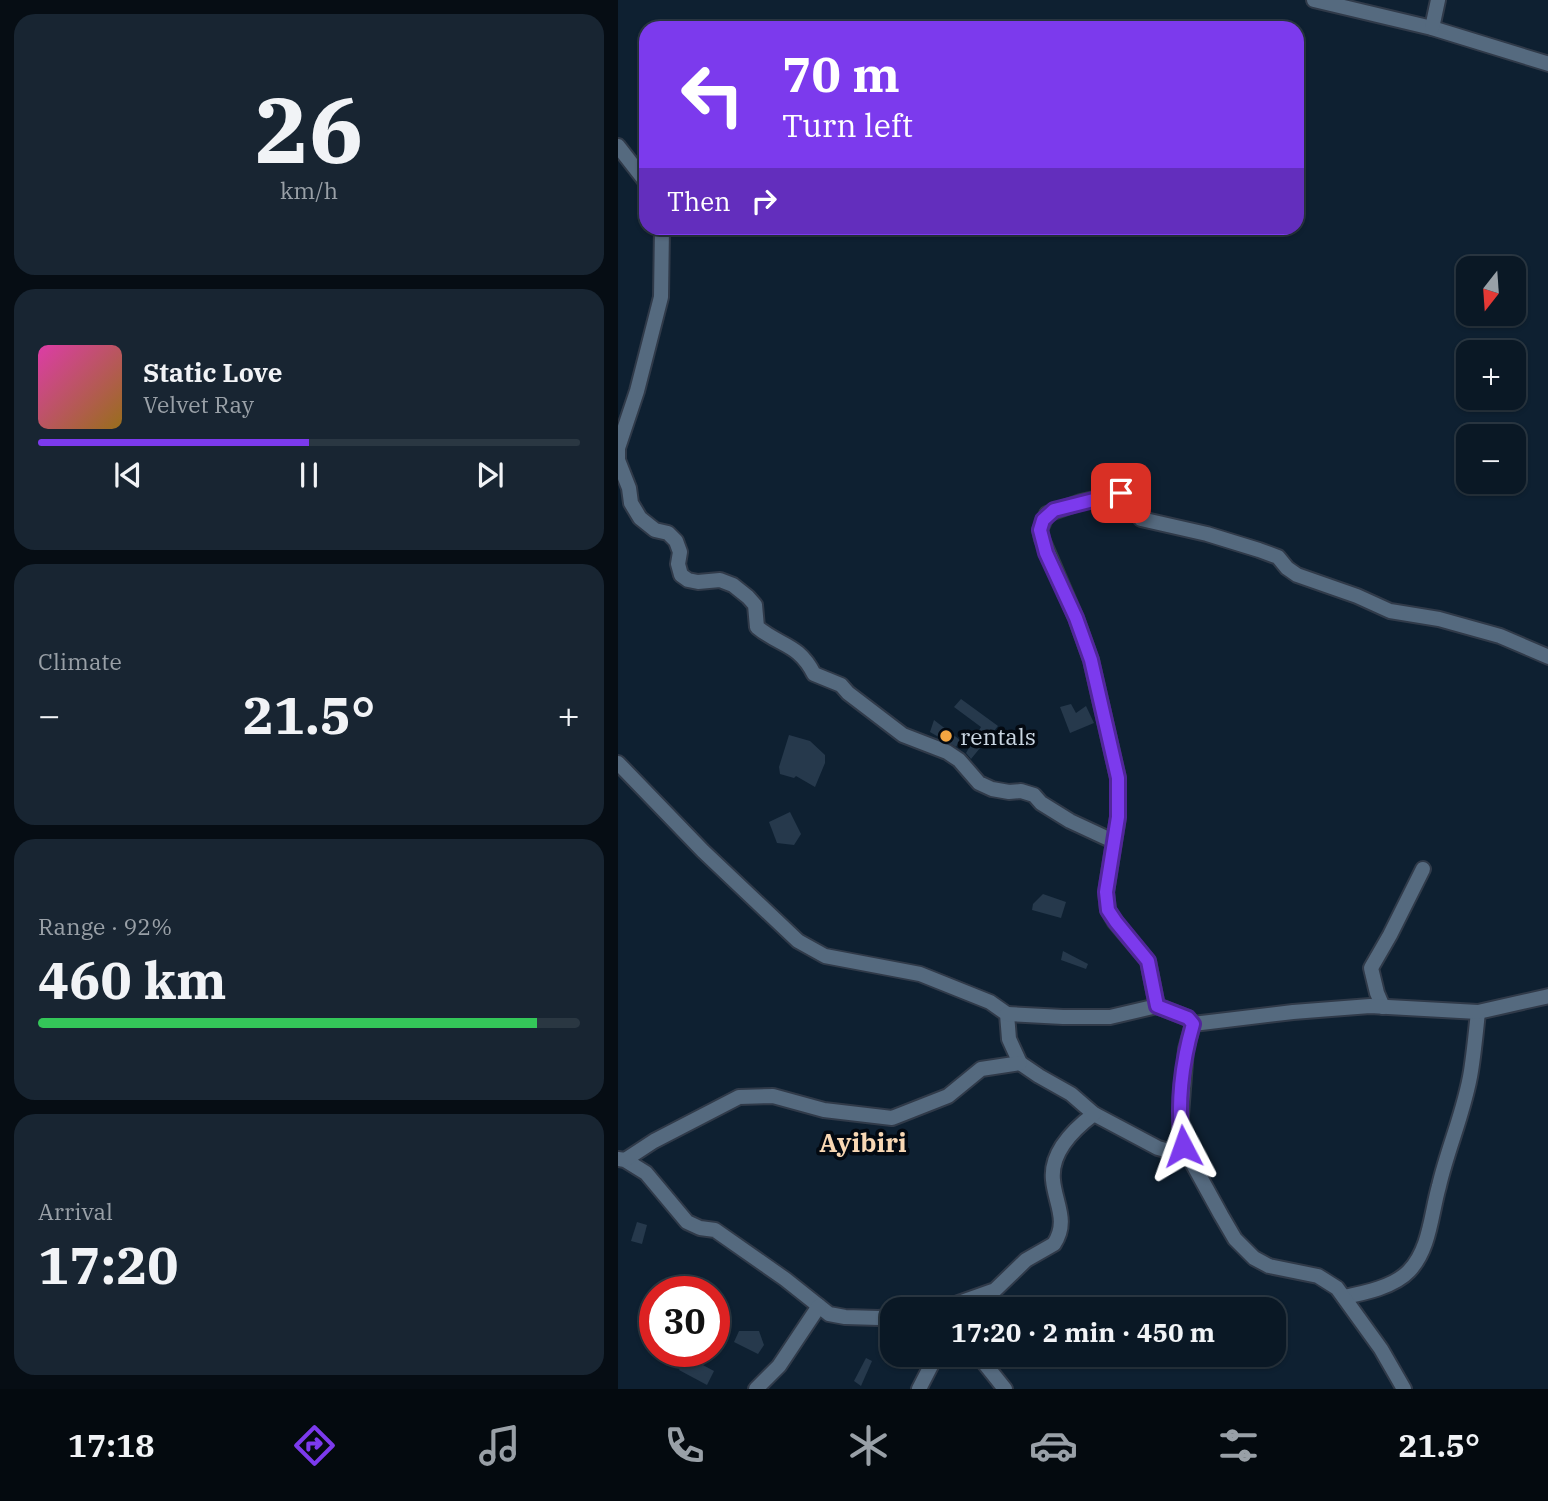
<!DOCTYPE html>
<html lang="en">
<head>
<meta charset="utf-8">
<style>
  :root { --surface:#0a1825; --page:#182532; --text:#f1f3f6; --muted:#99a0a7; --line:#2a3742; --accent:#7c3aed }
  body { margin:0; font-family:"IBM Plex Serif",serif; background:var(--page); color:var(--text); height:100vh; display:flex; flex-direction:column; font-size:26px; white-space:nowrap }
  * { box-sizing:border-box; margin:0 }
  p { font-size:23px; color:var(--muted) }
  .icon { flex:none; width:38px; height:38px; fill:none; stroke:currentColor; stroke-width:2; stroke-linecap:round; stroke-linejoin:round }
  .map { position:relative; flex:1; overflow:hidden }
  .panel { display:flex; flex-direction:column; gap:14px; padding:14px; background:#060d14; width:618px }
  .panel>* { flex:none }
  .banner { position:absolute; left:21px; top:21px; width:665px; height:214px; border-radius:21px; box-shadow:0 2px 5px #0004,0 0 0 2px var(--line); background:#7c3aed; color:#fff; overflow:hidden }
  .needle { width:46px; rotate:197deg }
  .tools { position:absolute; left:838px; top:256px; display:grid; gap:14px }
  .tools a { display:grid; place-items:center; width:70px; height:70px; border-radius:14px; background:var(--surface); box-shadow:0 2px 5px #0004,0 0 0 2px var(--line); font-size:35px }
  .speed { position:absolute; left:21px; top:1276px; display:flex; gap:14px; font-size:35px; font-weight:700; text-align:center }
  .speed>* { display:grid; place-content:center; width:91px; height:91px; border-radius:50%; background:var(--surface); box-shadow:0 2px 5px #0004,0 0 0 2px var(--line); line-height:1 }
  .speed .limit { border:10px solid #d22; background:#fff; color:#111 }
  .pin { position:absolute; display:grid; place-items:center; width:60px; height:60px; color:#fff; margin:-30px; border-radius:14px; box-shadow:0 4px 10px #0006 }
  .me { position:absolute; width:77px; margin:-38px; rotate:356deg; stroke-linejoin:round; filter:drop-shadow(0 0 5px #0008) }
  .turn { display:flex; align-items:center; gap:24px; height:147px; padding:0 28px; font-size:32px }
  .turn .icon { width:91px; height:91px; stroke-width:2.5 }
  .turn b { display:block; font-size:49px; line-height:60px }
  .then { display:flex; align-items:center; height:66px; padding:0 28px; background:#0003; gap:14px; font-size:26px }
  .big { font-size:52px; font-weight:800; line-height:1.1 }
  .panel .tile { flex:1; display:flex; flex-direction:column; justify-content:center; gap:10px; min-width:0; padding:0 24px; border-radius:21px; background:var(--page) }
  .panel .dial { align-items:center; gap:0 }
  .dial b { font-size:91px; line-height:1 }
  .song { display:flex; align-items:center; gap:21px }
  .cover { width:84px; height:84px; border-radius:10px; background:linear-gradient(135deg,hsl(320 70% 55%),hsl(40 70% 35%)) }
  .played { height:7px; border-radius:4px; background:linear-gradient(90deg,var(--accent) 50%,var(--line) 50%) }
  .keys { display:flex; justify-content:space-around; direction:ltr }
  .heat { display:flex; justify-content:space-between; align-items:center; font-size:38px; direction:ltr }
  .charge { height:10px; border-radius:5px; background:linear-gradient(90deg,#34c759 92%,var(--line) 0) }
  .trip { position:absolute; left:262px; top:1297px; width:406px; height:70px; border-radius:21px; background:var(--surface); box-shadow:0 2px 5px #0004,0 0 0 2px var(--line); font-weight:800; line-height:70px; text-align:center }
  .tabs { display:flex; height:112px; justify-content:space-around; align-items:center; background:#040a0f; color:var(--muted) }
  .tabs .icon { width:49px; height:49px }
  .tabs .on { color:var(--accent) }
  .tabs b { font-size:32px; color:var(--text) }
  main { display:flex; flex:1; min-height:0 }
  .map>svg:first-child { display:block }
</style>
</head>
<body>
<main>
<section class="panel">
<div class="tile dial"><b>26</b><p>km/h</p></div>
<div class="tile">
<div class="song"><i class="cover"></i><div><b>Static Love</b><p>Velvet Ray</p></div></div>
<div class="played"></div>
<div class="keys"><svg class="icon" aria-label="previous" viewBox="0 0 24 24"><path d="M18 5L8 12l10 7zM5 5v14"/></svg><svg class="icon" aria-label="pause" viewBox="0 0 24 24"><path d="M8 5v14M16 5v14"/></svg><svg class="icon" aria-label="next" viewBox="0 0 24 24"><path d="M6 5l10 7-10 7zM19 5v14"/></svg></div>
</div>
<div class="tile"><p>Climate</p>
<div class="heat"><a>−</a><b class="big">21.5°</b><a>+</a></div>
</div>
<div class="tile"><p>Range · 92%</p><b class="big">460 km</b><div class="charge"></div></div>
<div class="tile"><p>Arrival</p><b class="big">17:20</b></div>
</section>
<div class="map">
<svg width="931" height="1389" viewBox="0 0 931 1389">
  <rect width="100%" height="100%" fill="#0e2031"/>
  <g fill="#26394c">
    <polygon points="343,699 380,726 353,759 348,753 363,727 336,707"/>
    <polygon points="453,704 458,713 468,706 476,723 452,733 442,707"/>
    <polygon points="316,720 342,740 338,747 312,732"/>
    <polygon points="171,735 192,741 207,755 207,763 197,787 178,776 176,778 162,774 161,767"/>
    <polygon points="172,812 183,834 176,845 159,843 151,822"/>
    <polygon points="425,894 448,902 443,918 414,910 415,904"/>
    <polygon points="445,951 470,964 468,969 443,960"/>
    <polygon points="19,1222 29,1225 24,1244 13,1241"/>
    <polygon points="121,1331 141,1331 146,1345 140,1354 116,1342"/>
    <polygon points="68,1356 96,1371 89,1385 61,1370"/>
    <polygon points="248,1358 254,1361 243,1386 236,1381"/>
  </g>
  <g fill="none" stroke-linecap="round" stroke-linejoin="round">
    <g stroke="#303a49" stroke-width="18">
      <g id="minor">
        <polyline points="696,0 814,28 931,64"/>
        <polyline points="814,28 820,0"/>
        <polyline points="0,146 28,182"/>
        <path d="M44,228L43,297L19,391L0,448V460L11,488L13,503L22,518L37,530L50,533L58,541L62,552L60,564L63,575L70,580L80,582L102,580L115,585L130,597L137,605L139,627C163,647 180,643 196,674L223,685L230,693L285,735L329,752L341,760L361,783L374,789L391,792L403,791L416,795L423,803L452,821L495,841"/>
        <polyline points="0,763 85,851 180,941 207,956 302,974 372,1002 389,1014 391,1039 402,1063 421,1076 453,1094 476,1114 540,1148 570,1156"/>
        <polyline points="765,1007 759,993 753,968 772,935 805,869"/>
        <polyline points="389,1014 445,1017 492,1017 539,1006"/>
        <polyline points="575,1024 570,1018 539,1006 530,961 497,922 490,910 488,892 500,817 500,778 473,660 458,618 424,539 422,530 429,514 463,502 512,491 522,497 521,516 523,519 589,534 641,550 660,557 669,568 679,575 739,596 772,611 821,619 882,636 931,657"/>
        <polyline points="0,1159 7,1160 28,1173 69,1222 82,1228 97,1230 167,1279 211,1314 227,1317 261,1318 275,1316"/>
        <polyline points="7,1160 36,1141 121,1097 155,1096 206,1110 274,1118 330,1096 363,1069 402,1063"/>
        <path d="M726,1297C746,1293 776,1287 791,1271C812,1249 813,1214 821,1186C830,1147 847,1110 853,1071C856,1052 858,1031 860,1012"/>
        <path d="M332,1306L377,1290L408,1260L436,1244C451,1221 437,1203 435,1180C432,1152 456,1129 476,1114"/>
        <polyline points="317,1309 332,1306 333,1309"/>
        <polyline points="359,1354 387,1389"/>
        <polyline points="138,1389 161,1366 201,1306"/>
        <polyline points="301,1389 319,1354"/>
        <polyline points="786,1389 763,1349 719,1288 700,1276 651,1266 636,1258 617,1239 603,1215 565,1146 562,1128 568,1049 575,1024 675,1012 752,1006 860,1012 931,996"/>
      </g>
    </g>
    <use href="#minor" stroke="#556a7f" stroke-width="14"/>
  </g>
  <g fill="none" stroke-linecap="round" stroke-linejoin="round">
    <g stroke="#51269a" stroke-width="18">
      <path id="route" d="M503,493L436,510L425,520L422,530L428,553L458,618L473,660L500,778V817L488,892L490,910L498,922L530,961L539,1006L570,1018L575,1024C564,1062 558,1107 565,1146"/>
    </g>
    <use href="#route" stroke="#7c3aed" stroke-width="12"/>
  </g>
  <circle fill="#f2a541" stroke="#030911" stroke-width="2.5" cx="328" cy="736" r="7"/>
  <g text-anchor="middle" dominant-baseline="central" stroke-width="7" stroke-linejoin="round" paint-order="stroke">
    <g font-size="23" fill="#cad6e2" stroke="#030911" text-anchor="start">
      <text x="342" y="736">rentals</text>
    </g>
    <g font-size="26" font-weight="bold" fill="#f9d8b4" stroke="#030911">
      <text x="245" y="1142">Ayibiri</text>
    </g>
  </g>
</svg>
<div class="tools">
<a><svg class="needle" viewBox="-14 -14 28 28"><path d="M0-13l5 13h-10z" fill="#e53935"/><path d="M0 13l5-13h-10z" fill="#99a0a7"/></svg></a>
<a>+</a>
<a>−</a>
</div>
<div class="speed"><div class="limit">30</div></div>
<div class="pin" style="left:503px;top:493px;background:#d93025"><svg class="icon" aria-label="arrive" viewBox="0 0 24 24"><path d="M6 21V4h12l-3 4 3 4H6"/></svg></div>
<svg class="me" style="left:565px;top:1146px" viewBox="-20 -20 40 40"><path d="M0-17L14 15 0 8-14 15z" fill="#7c3aed" stroke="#fff" stroke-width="4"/></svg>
<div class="trip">17:20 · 2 min · 450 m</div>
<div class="banner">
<div class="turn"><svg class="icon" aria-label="left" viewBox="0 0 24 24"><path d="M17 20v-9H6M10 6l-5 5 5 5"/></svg><div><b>70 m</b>Turn left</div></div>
<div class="then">Then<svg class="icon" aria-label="right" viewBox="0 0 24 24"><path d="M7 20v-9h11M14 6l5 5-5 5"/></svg></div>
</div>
</div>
</main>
<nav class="tabs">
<b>17:18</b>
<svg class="icon on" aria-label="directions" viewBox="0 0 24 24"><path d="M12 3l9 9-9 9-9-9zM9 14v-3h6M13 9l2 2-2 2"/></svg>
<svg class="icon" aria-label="music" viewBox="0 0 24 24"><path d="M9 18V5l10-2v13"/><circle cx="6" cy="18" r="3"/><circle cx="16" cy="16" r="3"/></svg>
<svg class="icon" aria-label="phone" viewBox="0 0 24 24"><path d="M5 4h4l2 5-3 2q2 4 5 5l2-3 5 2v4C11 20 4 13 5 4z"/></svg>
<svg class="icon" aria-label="climate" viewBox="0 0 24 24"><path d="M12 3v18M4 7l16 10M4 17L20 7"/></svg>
<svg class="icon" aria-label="car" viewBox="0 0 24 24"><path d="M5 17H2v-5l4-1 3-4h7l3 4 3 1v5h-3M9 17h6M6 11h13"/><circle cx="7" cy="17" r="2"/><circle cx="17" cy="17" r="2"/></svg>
<svg class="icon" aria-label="filters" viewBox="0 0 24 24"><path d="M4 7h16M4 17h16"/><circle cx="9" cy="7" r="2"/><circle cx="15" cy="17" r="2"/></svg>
<b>21.5°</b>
</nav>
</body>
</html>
